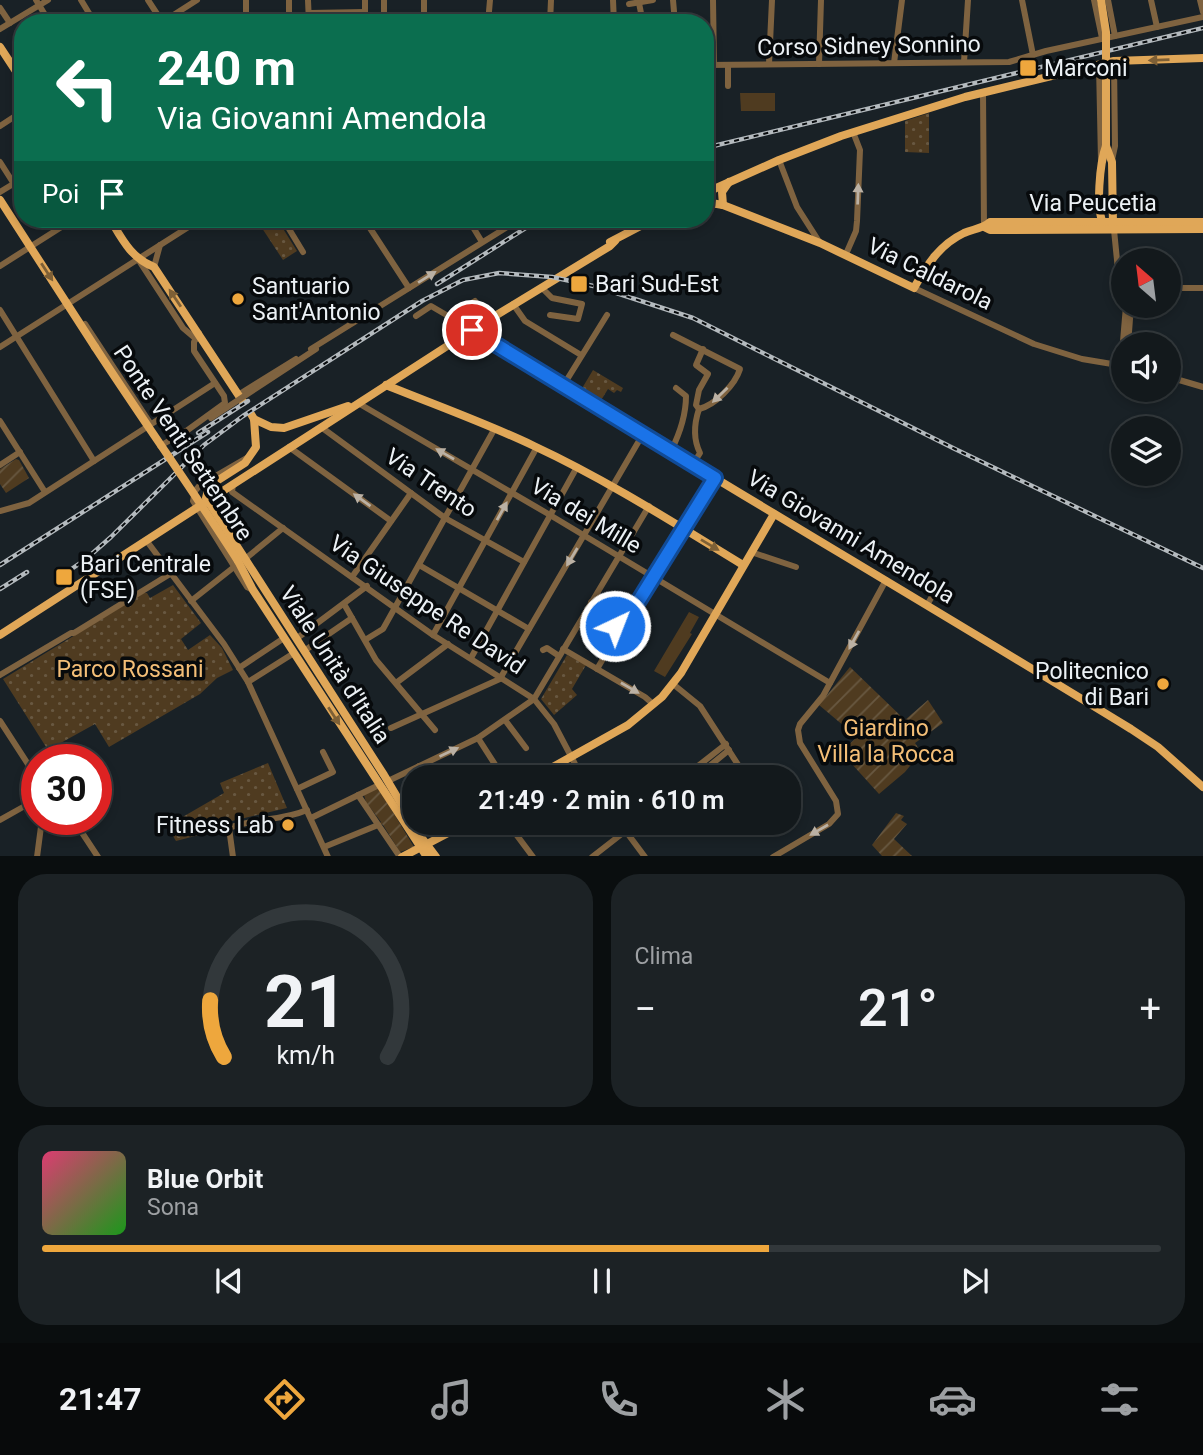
<!DOCTYPE html>
<html lang="it">
<head>
<meta charset="utf-8">
<style>
  :root { --surface:#13191c; --page:#1c2225; --text:#f1f3f6; --muted:#9da0a3; --line:#32383b; --accent:#eea73d }
  body { margin:0; font-family:Roboto,sans-serif; background:var(--page); color:var(--text); height:100vh; display:flex; flex-direction:column; font-size:26px; white-space:nowrap }
  * { box-sizing:border-box; margin:0 }
  p { font-size:23px; color:var(--muted) }
  .icon { flex:none; width:38px; height:38px; fill:none; stroke:currentColor; stroke-width:2; stroke-linecap:round; stroke-linejoin:round }
  .map { position:relative; height:856px; overflow:hidden }
  .drawer { display:flex; flex-direction:column; gap:18px; padding:18px; background:#0a0e0f; flex:1 }
  .drawer>* { flex:none }
  .guide { position:absolute; left:14px; top:14px; width:700px; height:214px; border-radius:28px; box-shadow:0 4px 10px #0003,0 0 0 2px var(--line); background:#0b6e4f; color:#fff; overflow:hidden }
  .needle { width:46px; rotate:332deg }
  .tools { position:absolute; left:1111px; top:248px; display:grid; gap:14px }
  .tools a { display:grid; place-items:center; width:70px; height:70px; border-radius:50%; background:var(--surface); box-shadow:0 4px 10px #0003,0 0 0 2px var(--line); font-size:35px }
  .speed { position:absolute; left:21px; top:744px; display:flex; gap:14px; font-size:35px; font-weight:700; text-align:center }
  .speed>* { display:grid; place-content:center; width:91px; height:91px; border-radius:50%; background:var(--surface); box-shadow:0 4px 10px #0003,0 0 0 2px var(--line); line-height:1 }
  .speed .limit { border:10px solid #d22; background:#fff; color:#111 }
  .pin { position:absolute; display:grid; place-items:center; width:60px; height:60px; color:#fff; margin:-30px; border:4px solid #fff; border-radius:50%; box-shadow:0 2px 7px #0007 }
  .me { position:absolute; width:77px; margin:-38px; rotate:43deg; stroke-linejoin:round; filter:drop-shadow(0 0 5px #0008) }
  .turn { display:flex; align-items:center; gap:24px; height:147px; padding:0 28px; font-size:32px }
  .turn .icon { width:91px; height:91px; stroke-width:2.5 }
  .turn b { display:block; font-size:49px; line-height:60px }
  .then { display:flex; align-items:center; height:66px; padding:0 28px; background:#0003; gap:14px; font-size:26px }
  .big { font-size:52px; font-weight:600; line-height:1.1 }
  .drawer .card { flex:1; display:flex; flex-direction:column; justify-content:center; gap:10px; min-width:0; padding:0 24px; border-radius:28px; background:var(--page) }
  .drawer .dial { align-items:center; gap:0 }
  .dial svg { height:182px; overflow:visible; fill:none; stroke:var(--line); stroke-width:7; stroke-linecap:round; text-anchor:middle }
  .dial text { fill:var(--text); stroke:none }
  .song { display:flex; align-items:center; gap:21px }
  .cover { width:84px; height:84px; border-radius:10px; background:linear-gradient(135deg,hsl(340 70% 55%),hsl(120 70% 35%)) }
  .played { height:7px; border-radius:4px; background:linear-gradient(90deg,var(--accent) 65%,var(--line) 65%) }
  .keys { display:flex; justify-content:space-around; direction:ltr }
  .heat { display:flex; justify-content:space-between; align-items:center; font-size:38px; direction:ltr }
  .drawer .tiles { flex:1; display:grid; gap:18px; grid-template-columns:1fr 1fr }
  .card:last-child { grid-column:span 2 }
  .trip { position:absolute; left:402px; top:765px; width:399px; height:70px; border-radius:28px; background:var(--surface); box-shadow:0 4px 10px #0003,0 0 0 2px var(--line); font-weight:600; line-height:70px; text-align:center }
  .dock { display:flex; height:112px; justify-content:space-around; align-items:center; background:#080a0b; color:var(--muted) }
  .dock .icon { width:49px; height:49px }
  .dock .on { color:var(--accent) }
  .dock b { font-size:32px; color:var(--text) }
  .map>svg:first-child { display:block }
</style>
</head>
<body>
<div class="map">
<svg width="1203" height="857" viewBox="0 0 1203 857">
  <defs>
    <pattern id="park-dots" width="8" height="8" patternUnits="userSpaceOnUse" patternTransform="scale(1.75)"><rect width="8" height="8" fill="#4f3b20"/><path d="M2 2h.1M6 6h.1" fill="none" stroke="#685841" stroke-width="1.8" stroke-linecap="round"/></pattern>
    <pattern id="garden-furrows" width="10" height="10" patternUnits="userSpaceOnUse" patternTransform="scale(1.75)"><rect width="10" height="10" fill="#4f3b20"/><path d="M-1 1l2-2M0 10L10 0M9 11l2-2" fill="none" stroke="#685841"/></pattern>
  </defs>
  <rect width="100%" height="100%" fill="#192126"/>
  <g fill="#4f3b20">
    <polygon points="740,93 775,93 775,111 741,111"/>
    <polygon points="689,612 699,617 690,633 692,634 665,677 654,671"/>
  </g>
  <g fill="url(#park-dots)">
    <polygon points="929,113 929,153 905,152 905,121"/>
    <polygon points="256,219 277,219 297,251 283,260"/>
    <polygon points="593,370 623,388 621,392 617,390 614,393 608,389 600,402 581,390"/>
    <polygon points="173,585 201,623 181,639 188,650 210,635 222,648 233,670 217,678 200,694 109,747 95,724 48,750 3,679 144,593 147,593 150,598"/>
    <polygon points="567,655 586,665 572,689 577,695 554,715 541,699"/>
    <polygon points="268,763 287,808 232,821 222,829 176,841 167,826 224,793 220,783"/>
  </g>
  <g fill="url(#garden-furrows)">
    <polygon points="16,459 19,460 29,478 6,493 0,484 0,469"/>
    <polygon points="850,667 905,720 928,700 943,723 915,743 919,749 910,757 914,761 905,772 879,794 841,752 857,737 819,705"/>
    <polygon points="377,789 379,789 414,847 400,852 383,825 380,823 381,822 366,802 364,795"/>
    <polygon points="896,813 904,816 901,820 907,824 894,839 912,856 882,856 872,845"/>
  </g>
  <g fill="none" stroke-linecap="round" stroke-linejoin="round">
    <g stroke="#7f6340" stroke-width="6">
      <polyline points="36,0 50,23"/>
      <polyline points="81,0 95,23"/>
      <polyline points="148,0 163,23"/>
      <polyline points="289,0 289,23"/>
      <polyline points="308,0 309,23"/>
      <polyline points="365,0 365,23"/>
      <polyline points="384,0 384,23"/>
      <polyline points="424,0 424,23"/>
      <polyline points="613,0 614,23"/>
      <polyline points="673,0 675,23"/>
      <polyline points="713,0 714,65"/>
      <polyline points="1022,0 1033,55"/>
      <polyline points="1094,0 1102,38"/>
      <polyline points="1108,0 1115,36"/>
      <polyline points="1151,0 1157,27"/>
      <polyline points="1200,0 1203,12"/>
      <polyline points="639,3 643,23"/>
      <polyline points="629,4 653,0"/>
      <polyline points="0,8 10,23"/>
      <polyline points="309,13 365,12"/>
      <polyline points="161,23 197,0"/>
      <polyline points="246,23 246,0"/>
      <polyline points="488,23 490,0"/>
      <polyline points="550,23 551,0"/>
      <polyline points="0,29 48,0"/>
      <polyline points="964,62 968,0"/>
      <polyline points="894,63 902,0"/>
      <polyline points="769,64 772,0"/>
      <polyline points="819,64 821,0"/>
      <polyline points="705,65 1009,62 1046,51 1203,17"/>
      <polyline points="728,65 728,86"/>
      <polyline points="1099,65 1101,161"/>
      <polyline points="983,92 984,227"/>
      <polyline points="0,126 23,111"/>
      <polyline points="779,160 797,207 820,243"/>
      <polyline points="1112,160 1115,146 1114,61"/>
      <polyline points="0,162 14,184"/>
      <polyline points="0,192 23,178"/>
      <polyline points="283,219 303,252"/>
      <polyline points="364,219 409,288"/>
      <polyline points="468,219 482,242"/>
      <polyline points="1114,230 1118,270 1124,282"/>
      <polyline points="846,254 856,231 857,221 860,150 853,132"/>
      <polyline points="138,259 183,328 196,339"/>
      <polyline points="0,266 74,219"/>
      <polyline points="154,267 160,245"/>
      <polyline points="542,288 552,298 582,304 578,319 550,315"/>
      <polyline points="914,288 1034,344 1082,359 1124,366"/>
      <polyline points="1169,288 1203,288"/>
      <polyline points="513,304 525,321 581,355"/>
      <polyline points="0,310 94,461"/>
      <polyline points="416,316 431,306 472,330"/>
      <polyline points="449,317 475,301"/>
      <polyline points="85,324 150,423"/>
      <path d="M673,335L740,369C735,385 715,405 699,409"/>
      <polyline points="1128,345 1131,306"/>
      <polyline points="0,347 201,219"/>
      <polyline points="311,349 520,219"/>
      <polyline points="1121,365 1126,306"/>
      <polyline points="1169,377 1203,387"/>
      <polyline points="563,386 607,315"/>
      <polyline points="238,395 296,359"/>
      <polyline points="358,403 550,515 830,683"/>
      <polyline points="699,409 696,405 699,390 708,374 696,365 703,349"/>
      <polyline points="0,421 45,492"/>
      <polyline points="321,427 445,518 524,562"/>
      <polyline points="185,432 225,403 224,396 194,351 194,342 199,333"/>
      <polyline points="160,446 186,431"/>
      <polyline points="289,447 391,521"/>
      <path d="M671,451C680,433 686,415 686,396L676,388"/>
      <polyline points="250,456 200,485 195,491 193,501 247,587 253,590"/>
      <path d="M693,464L700,453C693,439 694,424 699,409"/>
      <polyline points="0,465 20,452"/>
      <polyline points="233,484 232,492 433,635 534,699 554,724 575,764 585,777"/>
      <polyline points="0,511 29,503 215,383"/>
      <polyline points="146,540 224,644 248,682 328,857"/>
      <polyline points="751,552 796,567"/>
      <polyline points="245,559 283,528"/>
      <polyline points="419,565 529,629"/>
      <polyline points="352,577 411,493"/>
      <polyline points="191,601 234,567"/>
      <polyline points="591,602 616,618"/>
      <polyline points="344,604 376,660 435,730"/>
      <polyline points="927,605 937,588"/>
      <polyline points="433,635 537,447"/>
      <polyline points="296,639 367,586"/>
      <polyline points="365,640 383,629 495,428"/>
      <polyline points="563,649 645,697 653,704"/>
      <polyline points="543,650 547,648 559,656"/>
      <polyline points="304,651 352,618"/>
      <polyline points="471,658 577,467"/>
      <polyline points="239,668 284,638"/>
      <polyline points="597,669 616,637 616,618 633,609 714,478"/>
      <polyline points="0,675 71,633 74,633 170,574"/>
      <polyline points="501,677 643,434"/>
      <polyline points="248,682 294,653"/>
      <polyline points="396,683 448,644"/>
      <polyline points="673,684 700,706 746,777"/>
      <polyline points="505,720 526,748"/>
      <polyline points="0,721 37,778"/>
      <polyline points="391,728 502,678"/>
      <polyline points="478,738 496,766"/>
      <polyline points="419,766 424,777"/>
      <polyline points="684,777 726,744"/>
      <polyline points="696,777 729,750"/>
      <polyline points="388,781 478,738 534,699 649,506"/>
      <polyline points="297,789 333,772 323,752"/>
      <polyline points="358,795 400,857"/>
      <polyline points="311,818 379,785"/>
      <polyline points="73,819 98,857"/>
      <polyline points="0,820 23,807 37,805"/>
      <polyline points="507,822 533,857"/>
      <polyline points="619,822 645,857"/>
      <polyline points="324,847 378,825"/>
      <polyline points="37,857 42,819"/>
      <path d="M233,857L229,828C254,818 282,821 307,810"/>
      <polyline points="592,857 637,822"/>
      <polyline points="773,857 829,824 838,814 836,801 800,743 798,730 800,724 823,696 886,580"/>
    </g>
    <g stroke="#e0a758" stroke-width="8">
      <polyline points="0,47 23,82"/>
      <polyline points="1106,146 1112,162 1113,226"/>
      <polyline points="705,193 779,160 841,136 965,97 1114,61 1203,58"/>
      <polyline points="0,200 95,347"/>
      <path d="M705,202L723,205L820,243L914,288C927,265 939,245 964,233C973,229 982,229 990,222H1203"/>
      <polyline points="723,205 722,192 729,182"/>
      <path d="M110,219C122,239 131,258 154,267L243,402"/>
      <path d="M1104,225C1095,210 1100,162 1106,146"/>
      <polyline points="984,227 990,230 1001,230 1203,229"/>
      <polyline points="610,242 654,219"/>
      <path d="M472,330C690,465 912,595 1131,729L1158,747L1203,787"/>
      <path d="M386,385C435,405 486,423 534,446C607,480 674,523 743,565"/>
      <polyline points="251,414 254,419 256,447 245,463 209,486 206,498 384,775 421,837 436,857"/>
      <polyline points="254,419 271,427 284,428 348,406"/>
      <polyline points="238,561 253,590 427,857"/>
      <polyline points="0,635 472,330 610,246 615,241"/>
      <polyline points="535,777 628,725 662,697 681,673 774,514"/>
      <polyline points="402,857 450,832 458,822"/>
    </g>
    <g stroke="#b4babe" stroke-width="4.5">
      <g id="rail">
        <polyline points="705,148 1203,28"/>
        <polyline points="437,284 540,219"/>
        <polyline points="198,433 248,401"/>
        <polyline points="0,565 208,432"/>
        <polyline points="60,577 86,559 111,537 204,445 243,416 422,301 463,280 499,273 552,277 598,287 693,318 955,449 1203,568"/>
        <polyline points="0,589 27,572"/>
      </g>
    </g>
    <use href="#rail" stroke="#070a0c" stroke-width="2" stroke-dasharray="5" stroke-linecap="butt"/>
    <polyline stroke="#7f6340" stroke-width="6" points="211,418 316,349"/>
    <g stroke="#e0a758" stroke-width="8">
      <polyline points="1101,0 1106,32 1106,146"/>
      <path d="M95,347C142,419 192,489 238,561"/>
    </g>
  </g>
  <defs><path id="oneway-solid" d="M-6-.8H1V-3.2L6.5 0L1 3.2V.8H-6Z" transform="scale(1.75)"/></defs>
  <g fill="#7e6036">
    <use href="#oneway-solid" transform="translate(1159 60) rotate(178)"/>
    <use href="#oneway-solid" transform="translate(47 272) rotate(57)"/>
    <use href="#oneway-solid" transform="translate(175 298) rotate(-124)"/>
    <use href="#oneway-solid" transform="translate(710 545) rotate(31)"/>
    <use href="#oneway-solid" transform="translate(334 716) rotate(57)"/>
  </g>
  <g fill="#bbb1a4">
    <use href="#oneway-solid" transform="translate(858 194) rotate(-88)"/>
    <use href="#oneway-solid" transform="translate(427 277) rotate(-32)"/>
    <use href="#oneway-solid" transform="translate(720 395) rotate(136)"/>
    <use href="#oneway-solid" transform="translate(445 454) rotate(-150)"/>
    <use href="#oneway-solid" transform="translate(362 500) rotate(-144)"/>
    <use href="#oneway-solid" transform="translate(502 511) rotate(-61)"/>
    <use href="#oneway-solid" transform="translate(572 557) rotate(121)"/>
    <use href="#oneway-solid" transform="translate(854 640) rotate(119)"/>
    <use href="#oneway-solid" transform="translate(630 688) rotate(30)"/>
    <use href="#oneway-solid" transform="translate(449 752) rotate(-25)"/>
    <use href="#oneway-solid" transform="translate(819 830) rotate(150)"/>
  </g>
  <g fill="none" stroke-linecap="round" stroke-linejoin="round">
    <g stroke="#114b97" stroke-width="18">
      <path id="route" d="M472,330L715,478L633,610C625,615 615,612 615,626"/>
    </g>
    <use href="#route" stroke="#1a73e8" stroke-width="12"/>
  </g>
  <g fill="#eea73d" stroke="#070a0c" stroke-width="2.5">
    <rect x="1019" y="59" width="18" height="18" rx="3.5"/>
    <rect x="570" y="275" width="18" height="18" rx="3.5"/>
    <circle cx="238" cy="299" r="7"/>
    <rect x="55" y="568" width="18" height="18" rx="3.5"/>
    <circle cx="1163" cy="684" r="7"/>
    <circle cx="288" cy="825" r="7"/>
  </g>
  <g text-anchor="middle" dominant-baseline="central" stroke-width="7" stroke-linejoin="round" paint-order="stroke">
    <g font-size="23" fill="#ecf1f5" stroke="#070a0c">
      <text transform="translate(869 46) rotate(-1)">Corso Sidney Sonnino</text>
      <text x="1093" y="203">Via Peucetia</text>
      <text transform="translate(930 274) rotate(26)">Via Caldarola</text>
      <text transform="translate(183 443) rotate(56)">Ponte Venti Settembre</text>
      <text transform="translate(431 483) rotate(34)">Via Trento</text>
      <text transform="translate(586 516) rotate(31)">Via dei Mille</text>
      <text transform="translate(851 537) rotate(31)">Via Giovanni Amendola</text>
      <text transform="translate(427 605) rotate(34)">Via Giuseppe Re David</text>
      <text transform="translate(335 665) rotate(57)">Viale Unità d'Italia</text>
    </g>
    <g font-size="23" fill="#ecf1f5" stroke="#070a0c" text-anchor="start">
      <text x="1044" y="68">Marconi</text>
      <text x="595" y="284">Bari Sud-Est</text>
      <text x="252" y="286">Santuario<tspan x="252" dy="26">Sant'Antonio</tspan></text>
      <text x="80" y="564">Bari Centrale<tspan x="80" dy="26">(FSE)</tspan></text>
      <text x="1149" y="671" text-anchor="end">Politecnico<tspan x="1149" dy="26">di Bari</tspan></text>
      <text x="274" y="825" text-anchor="end">Fitness Lab</text>
    </g>
    <g font-size="23" fill="#f3be77" stroke="#070a0c">
      <text x="130" y="669">Parco Rossani</text>
      <text x="886" y="728">Giardino<tspan x="886" dy="26">Villa la Rocca</tspan></text>
    </g>
  </g>
</svg>
<div class="tools">
<a><svg class="needle" viewBox="-14 -14 28 28"><path d="M0-13l5 13h-10z" fill="#e53935"/><path d="M0 13l5-13h-10z" fill="#9da0a3"/></svg></a>
<a><svg class="icon" aria-label="sound" viewBox="0 0 24 24"><path d="M4 9h4l5-4v14l-5-4H4zM17 9q2 3 0 6"/></svg></a>
<a><svg class="icon" aria-label="layers" viewBox="0 0 24 24"><path d="M12 4l9 5-9 5-9-5zM3 14l9 5 9-5"/></svg></a>
</div>
<div class="speed"><div class="limit">30</div></div>
<div class="pin" style="left:472px;top:330px;background:#d93025"><svg class="icon" aria-label="arrive" viewBox="0 0 24 24"><path d="M6 21V4h12l-3 4 3 4H6"/></svg></div>
<svg class="me" style="left:615px;top:626px" viewBox="-20 -20 40 40"><circle r="17" fill="#1a73e8" stroke="#fff" stroke-width="3"/><path d="M0-11L8 9 0 5-8 9z" fill="#fff"/></svg>
<div class="trip">21:49 · 2 min · 610 m</div>
<div class="guide">
<div class="turn"><svg class="icon" aria-label="left" viewBox="0 0 24 24"><path d="M17 20v-9H6M10 6l-5 5 5 5"/></svg><div><b>240 m</b>Via Giovanni Amendola</div></div>
<div class="then">Poi<svg class="icon" aria-label="arrive" viewBox="0 0 24 24"><path d="M6 21V4h12l-3 4 3 4H6"/></svg></div>
</div>
</div>
<section class="drawer">
<div class="tiles">
<div class="card dial"><svg viewBox="0 0 100 80">
<path d="M14 69A42 42 0 1 1 86 69"/>
<path d="M14 69A42 42 0 0 1 8 44" stroke="#eea73d"/>
<text x="50" y="56" font-size="32" font-weight="700">21</text>
<text x="50" y="72" font-size="11">km/h</text>
</svg></div>
<div class="card"><p>Clima</p>
<div class="heat"><a>−</a><b class="big">21°</b><a>+</a></div>
</div>
<div class="card">
<div class="song"><i class="cover"></i><div><b>Blue Orbit</b><p>Sona</p></div></div>
<div class="played"></div>
<div class="keys"><svg class="icon" aria-label="previous" viewBox="0 0 24 24"><path d="M18 5L8 12l10 7zM5 5v14"/></svg><svg class="icon" aria-label="pause" viewBox="0 0 24 24"><path d="M8 5v14M16 5v14"/></svg><svg class="icon" aria-label="next" viewBox="0 0 24 24"><path d="M6 5l10 7-10 7zM19 5v14"/></svg></div>
</div>
</div>
</section>
<nav class="dock">
<b>21:47</b>
<svg class="icon on" aria-label="directions" viewBox="0 0 24 24"><path d="M12 3l9 9-9 9-9-9zM9 14v-3h6M13 9l2 2-2 2"/></svg>
<svg class="icon" aria-label="music" viewBox="0 0 24 24"><path d="M9 18V5l10-2v13"/><circle cx="6" cy="18" r="3"/><circle cx="16" cy="16" r="3"/></svg>
<svg class="icon" aria-label="phone" viewBox="0 0 24 24"><path d="M5 4h4l2 5-3 2q2 4 5 5l2-3 5 2v4C11 20 4 13 5 4z"/></svg>
<svg class="icon" aria-label="climate" viewBox="0 0 24 24"><path d="M12 3v18M4 7l16 10M4 17L20 7"/></svg>
<svg class="icon" aria-label="car" viewBox="0 0 24 24"><path d="M5 17H2v-5l4-1 3-4h7l3 4 3 1v5h-3M9 17h6M6 11h13"/><circle cx="7" cy="17" r="2"/><circle cx="17" cy="17" r="2"/></svg>
<svg class="icon" aria-label="filters" viewBox="0 0 24 24"><path d="M4 7h16M4 17h16"/><circle cx="9" cy="7" r="2"/><circle cx="15" cy="17" r="2"/></svg>
</nav>
</body>
</html>
